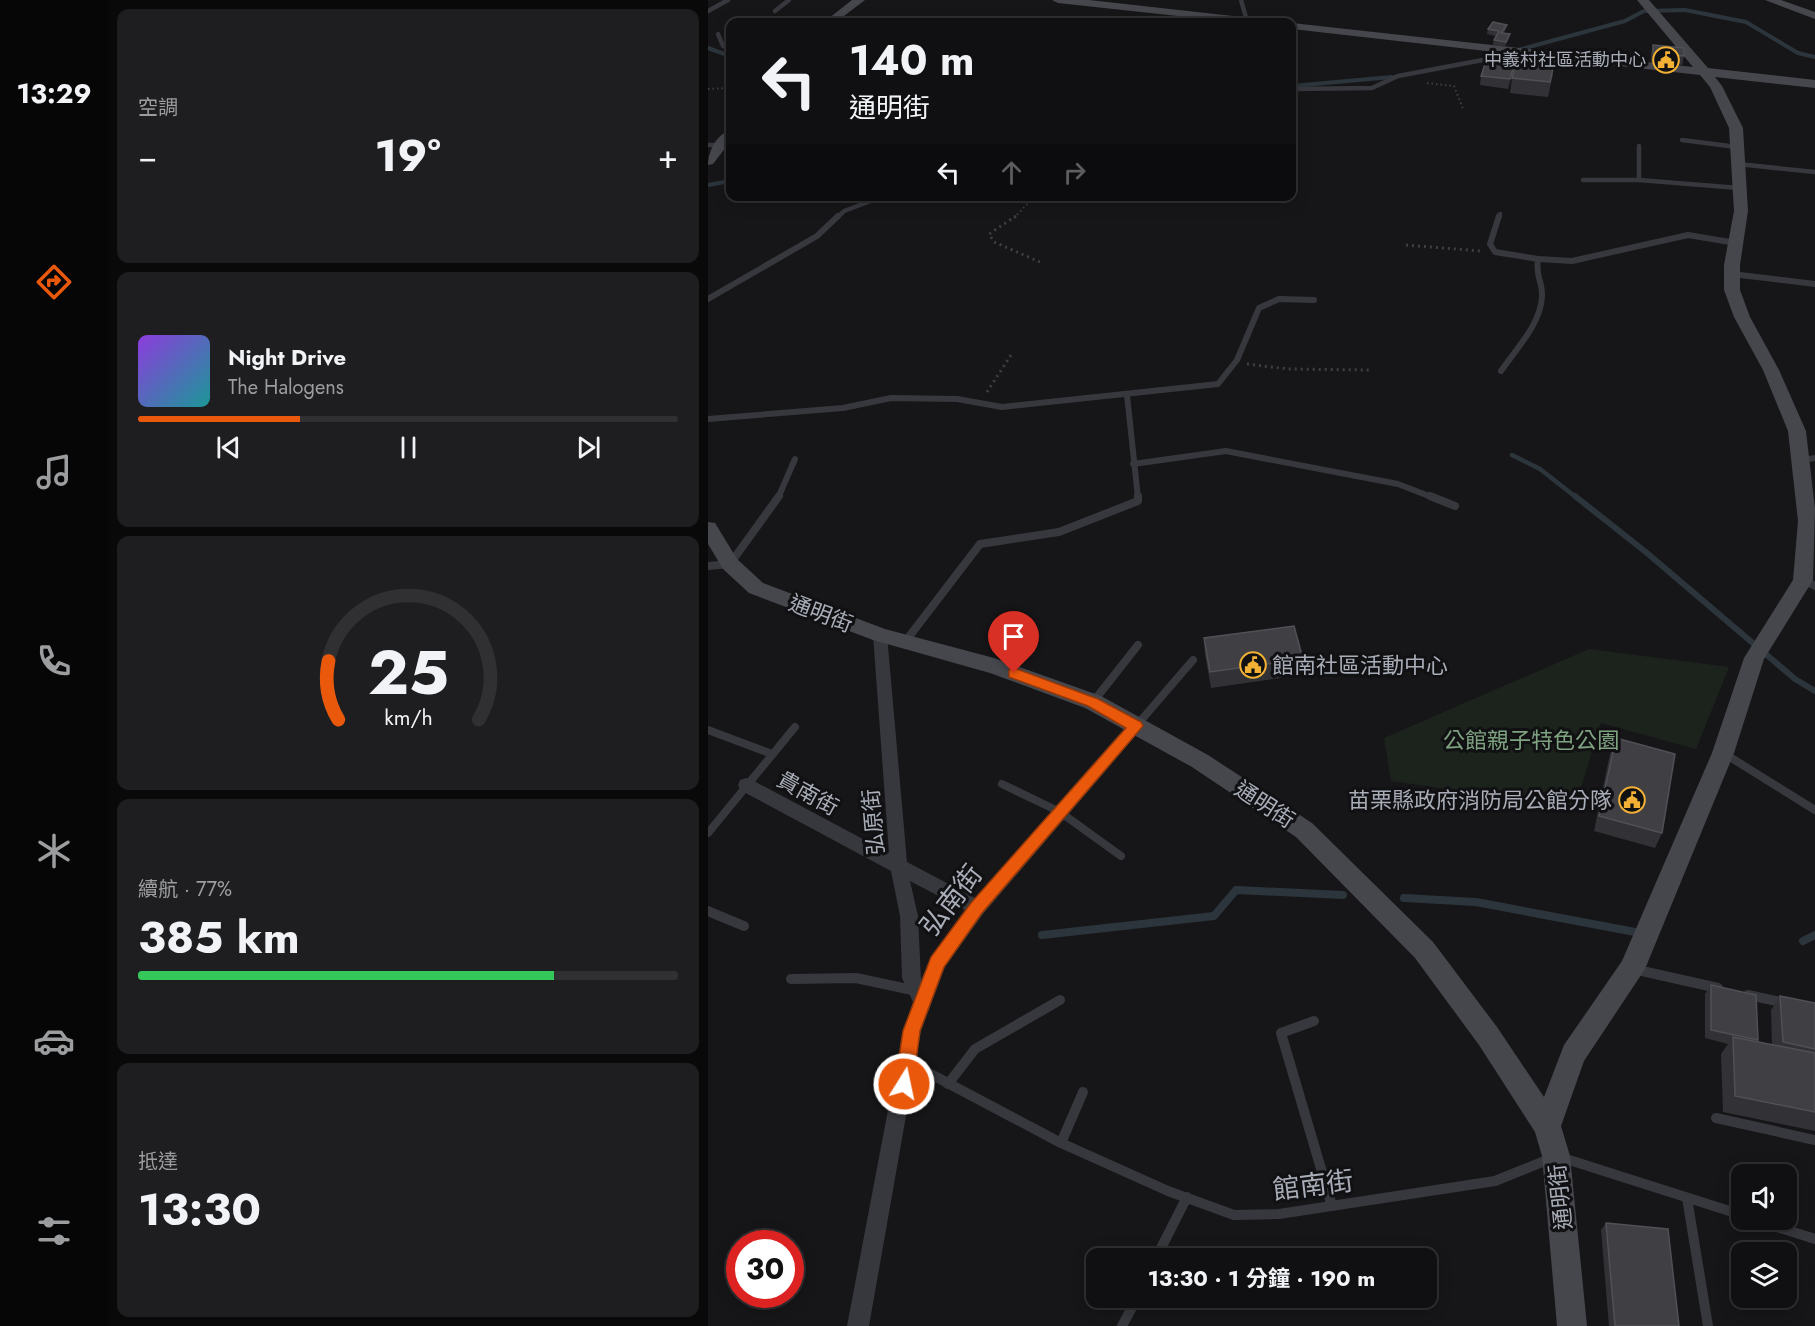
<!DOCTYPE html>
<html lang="zh-TW">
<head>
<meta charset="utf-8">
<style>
  :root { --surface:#101012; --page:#1e1e20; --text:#f1f3f6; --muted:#9c9d9f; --line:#303032; --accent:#ea580c }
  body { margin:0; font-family:Jost,"Noto Sans TC",sans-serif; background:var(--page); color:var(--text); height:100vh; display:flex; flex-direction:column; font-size:22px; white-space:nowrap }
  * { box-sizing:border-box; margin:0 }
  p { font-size:20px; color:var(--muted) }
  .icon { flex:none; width:33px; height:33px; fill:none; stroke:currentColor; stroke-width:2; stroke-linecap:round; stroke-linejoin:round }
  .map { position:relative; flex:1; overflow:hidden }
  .panel { display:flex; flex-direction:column; gap:9px; padding:9px; background:#09090a; width:600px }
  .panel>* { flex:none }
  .hud { position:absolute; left:18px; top:18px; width:570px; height:183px; border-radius:12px; box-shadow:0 3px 15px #0003,0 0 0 2px var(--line); background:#101012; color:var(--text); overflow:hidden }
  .buttons { position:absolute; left:1023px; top:1164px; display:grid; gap:12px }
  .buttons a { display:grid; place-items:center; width:66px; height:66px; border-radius:12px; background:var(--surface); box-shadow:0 3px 15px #0003,0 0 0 2px var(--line); font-size:30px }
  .speed { position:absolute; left:18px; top:1230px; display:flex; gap:12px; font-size:30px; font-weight:700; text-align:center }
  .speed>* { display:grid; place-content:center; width:78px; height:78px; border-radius:50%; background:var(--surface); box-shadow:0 3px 15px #0003,0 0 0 2px var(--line); line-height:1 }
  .speed .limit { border:9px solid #d22; background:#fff; color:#111 }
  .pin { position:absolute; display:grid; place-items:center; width:51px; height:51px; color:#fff; margin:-62px -26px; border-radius:50% 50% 50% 0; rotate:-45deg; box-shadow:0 0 6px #0007 }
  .pin .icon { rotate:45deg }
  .me { position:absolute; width:66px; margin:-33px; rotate:10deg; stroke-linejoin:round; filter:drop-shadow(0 0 4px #0008) }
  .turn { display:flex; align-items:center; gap:21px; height:126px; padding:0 24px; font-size:27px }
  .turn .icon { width:78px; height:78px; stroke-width:2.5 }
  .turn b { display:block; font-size:42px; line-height:51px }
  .lanes { display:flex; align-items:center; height:57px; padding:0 24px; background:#0003; justify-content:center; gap:30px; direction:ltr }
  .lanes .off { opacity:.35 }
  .big { font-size:45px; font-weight:700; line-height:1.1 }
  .panel .card { flex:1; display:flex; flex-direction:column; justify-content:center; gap:9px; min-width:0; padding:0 21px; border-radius:12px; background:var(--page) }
  .panel .dial { align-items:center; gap:0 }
  .dial svg { height:156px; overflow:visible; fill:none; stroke:var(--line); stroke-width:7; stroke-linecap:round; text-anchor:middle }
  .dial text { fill:var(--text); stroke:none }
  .song { display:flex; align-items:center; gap:18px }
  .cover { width:72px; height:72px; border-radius:9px; background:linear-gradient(135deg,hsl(270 70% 55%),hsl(180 70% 35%)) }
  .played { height:6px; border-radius:3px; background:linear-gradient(90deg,var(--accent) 30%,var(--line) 30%) }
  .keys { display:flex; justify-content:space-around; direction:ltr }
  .heat { display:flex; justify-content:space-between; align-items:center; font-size:33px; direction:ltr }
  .charge { height:9px; border-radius:4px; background:linear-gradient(90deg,#34c759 77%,var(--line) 0) }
  .trip { position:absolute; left:378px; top:1248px; width:351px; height:60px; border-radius:12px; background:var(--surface); box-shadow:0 3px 15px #0003,0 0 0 2px var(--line); font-weight:700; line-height:60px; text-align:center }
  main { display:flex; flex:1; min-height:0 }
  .tab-bar { display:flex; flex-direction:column; width:108px; justify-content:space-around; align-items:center; background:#060607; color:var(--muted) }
  .tab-bar .icon { width:42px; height:42px }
  .tab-bar .current { color:var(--accent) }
  .tab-bar b { font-size:27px; color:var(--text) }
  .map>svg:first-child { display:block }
</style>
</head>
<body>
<main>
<nav class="tab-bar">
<b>13:29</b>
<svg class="icon current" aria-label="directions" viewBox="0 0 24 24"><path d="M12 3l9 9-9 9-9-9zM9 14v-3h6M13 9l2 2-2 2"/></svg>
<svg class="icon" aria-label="music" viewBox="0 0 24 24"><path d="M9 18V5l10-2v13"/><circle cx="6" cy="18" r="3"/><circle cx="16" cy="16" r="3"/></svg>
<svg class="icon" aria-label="phone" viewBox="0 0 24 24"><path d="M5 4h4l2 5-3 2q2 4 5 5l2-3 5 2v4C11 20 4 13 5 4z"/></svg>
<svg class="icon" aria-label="climate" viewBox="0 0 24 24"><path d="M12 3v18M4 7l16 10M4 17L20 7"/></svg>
<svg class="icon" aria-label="car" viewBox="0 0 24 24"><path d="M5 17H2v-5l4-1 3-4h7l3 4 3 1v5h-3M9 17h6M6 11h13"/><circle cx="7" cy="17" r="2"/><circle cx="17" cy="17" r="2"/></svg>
<svg class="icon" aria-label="filters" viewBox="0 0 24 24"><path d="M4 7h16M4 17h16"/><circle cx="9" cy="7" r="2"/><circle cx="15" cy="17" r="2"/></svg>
</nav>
<section class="panel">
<div class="card"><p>空調</p>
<div class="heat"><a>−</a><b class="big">19°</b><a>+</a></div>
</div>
<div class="card">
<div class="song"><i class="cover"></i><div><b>Night Drive</b><p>The Halogens</p></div></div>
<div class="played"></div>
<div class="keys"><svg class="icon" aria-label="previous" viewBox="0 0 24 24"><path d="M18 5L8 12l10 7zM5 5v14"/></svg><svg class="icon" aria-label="pause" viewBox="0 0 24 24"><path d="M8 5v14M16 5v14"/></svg><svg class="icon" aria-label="next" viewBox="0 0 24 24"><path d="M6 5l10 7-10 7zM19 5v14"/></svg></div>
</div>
<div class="card dial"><svg viewBox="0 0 100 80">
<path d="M14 69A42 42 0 1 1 86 69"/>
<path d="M14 69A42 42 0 0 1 9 39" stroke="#ea580c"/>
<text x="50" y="56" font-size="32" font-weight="700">25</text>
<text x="50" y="72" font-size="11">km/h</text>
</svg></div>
<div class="card"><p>續航 · 77%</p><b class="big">385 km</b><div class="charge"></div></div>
<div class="card"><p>抵達</p><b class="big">13:30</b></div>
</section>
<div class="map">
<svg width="1107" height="1326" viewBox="0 0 1107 1326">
  <rect width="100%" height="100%" fill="#161618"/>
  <polygon fill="#1c231d" points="881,649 1021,667 988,749 893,723 867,807 683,781 676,738"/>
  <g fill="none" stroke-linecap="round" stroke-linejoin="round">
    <g stroke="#2c353c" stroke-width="4">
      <polyline points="0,48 22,56"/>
      <polyline points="795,54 917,21 936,11 977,10 1038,22 1090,53 1107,57"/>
      <polyline points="584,86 684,77"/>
      <polyline points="0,185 22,181"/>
    </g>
    <polyline stroke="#2c353c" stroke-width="4.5" points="804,455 832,469 869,498"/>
    <polyline stroke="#2c353c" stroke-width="6" points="867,496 939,553 1087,679 1107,691"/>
    <g stroke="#2c353c" stroke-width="8">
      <polyline points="696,898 768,902 927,932"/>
      <polyline points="334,935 506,916 528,890 635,895"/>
      <polyline points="1095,941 1107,935"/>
    </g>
    <g stroke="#3d3f44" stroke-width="2" stroke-dasharray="1.5 3" stroke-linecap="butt">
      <polyline points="719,83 746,86 755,109"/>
      <polyline points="0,89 22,88"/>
      <polyline points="306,218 323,200 313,196"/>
    </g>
    <g stroke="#3d3f44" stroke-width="3" stroke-dasharray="2 4" stroke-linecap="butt">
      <polyline points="308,216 281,234 286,242 332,262"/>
      <polyline points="698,245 772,251"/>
      <polyline points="539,364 580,369 661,370"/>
      <polyline points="279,392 305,352"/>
    </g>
    <g stroke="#37383d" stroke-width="4.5">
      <polyline points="533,0 539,21"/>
      <polyline points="0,11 20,0"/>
      <polyline points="67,11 81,0"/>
      <polyline points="10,34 15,46 22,48"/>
      <polyline points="584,89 664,88 690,76 780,59 798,49"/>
      <polyline points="974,140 1029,147"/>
      <polyline points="0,145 13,145"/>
      <polyline points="931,146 931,180"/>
      <polyline points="1030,164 1107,172"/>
      <polyline points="875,180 931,180 1031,188"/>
      <polyline points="129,218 136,211 176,196"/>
      <polyline points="791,218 792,214"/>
    </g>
    <g stroke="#37383d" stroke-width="6">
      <path d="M791,216L782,244L787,252L830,259C827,278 835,281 834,296C833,324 808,349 793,371"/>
      <polyline points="830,259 864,261 980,235 1028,243"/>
      <polyline points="1024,274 1107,284"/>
      <polyline points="0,299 109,236 130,216"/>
      <polyline points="419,395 430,498"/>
      <polyline points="0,419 135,408 183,398 249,399 294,407 510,384 529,360 551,308 571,299 606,300"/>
      <polyline points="1094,460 1107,458"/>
      <polyline points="425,464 518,451 690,484 726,498"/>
      <polyline points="70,498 87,459"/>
    </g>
    <g stroke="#37383d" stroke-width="8">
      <polyline points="722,496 747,506"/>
      <polyline points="0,566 22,564 71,496"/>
      <polyline points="1095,580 1107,586"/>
      <polyline points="197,642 272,544 351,532 430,501 430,496"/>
      <polyline points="385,702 430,645"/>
      <polyline points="429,725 485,660"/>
      <polyline points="0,730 64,754"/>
      <polyline points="1017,754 1107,810"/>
      <polyline points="294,784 352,812 413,856"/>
      <polyline points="0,833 87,727"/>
    </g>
    <g stroke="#37383d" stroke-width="10">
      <polyline points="0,911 36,926"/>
      <polyline points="925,969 1010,988"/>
      <polyline points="83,979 148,978 209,991"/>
      <polyline points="1040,995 1078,1003"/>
      <polyline points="606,1021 573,1033 624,1206"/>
      <polyline points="200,1062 353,1143 460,1191 526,1215 571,1214 787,1181 844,1158"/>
      <polyline points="240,1084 267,1049 352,1000"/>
      <polyline points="1008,1118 1107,1140"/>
      <polyline points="353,1143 375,1092"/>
      <polyline points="855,1158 1034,1215"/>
      <polyline points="979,1198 1000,1326"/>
      <polyline points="1047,1220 1107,1239"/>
      <polyline points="448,1258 479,1197"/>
      <polyline points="414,1326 429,1298"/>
    </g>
    <path fill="#37383d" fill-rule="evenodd" d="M172,630L179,635L199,862L267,898L422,722H434L436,726L275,914L237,967L213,1031L161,1326H139L195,1031L205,1002L194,978L192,916L183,871L32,790L30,785L32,780L38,778L44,780L181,853L165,635ZM202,881L257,910L223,957L213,980L210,916Z"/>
    <g fill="#45474d" fill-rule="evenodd">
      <polygon points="144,0 157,0 128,22 116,22"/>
      <polygon points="344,0 381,0 552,19 558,22 525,22 350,3"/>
      <polygon points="929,0 941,0 1000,68 1107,80 1107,88 1007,77 1014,86 1035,128 1040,211 1032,265 1032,290 1042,317 1071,370 1098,431 1107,509 1105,580 1056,659 1026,753 937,969 876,1061 853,1126 862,1156 879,1326 849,1326 834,1156 827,1132 771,1045 707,958 588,837 484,767 377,708 282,673 165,640 41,593 15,569 0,544 0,522 7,523 29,559 55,583 177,629 286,658 393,696 500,755 604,823 725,942 789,1027 836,1097 856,1045 914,961 1004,753 1036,658 1085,580 1090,521 1080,431 1055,370 1026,317 1016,290 1016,265 1026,211 1021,128 1002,87 992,75 584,29 584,23 985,67"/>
      <polygon points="1057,0 1073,0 1107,12 1107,19"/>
      <path d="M22,130V142L5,164L0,165C0,152 8,135 22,130Z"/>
    </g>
  </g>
  <g fill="#323236">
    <polygon points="799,25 798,29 796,33 801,38 797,47 785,45 786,40 788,36 779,34 780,29"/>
    <polygon points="945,45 976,56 974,65 943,62 943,55"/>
    <polygon points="807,62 806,71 800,89 772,85 773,76"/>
    <polygon points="845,74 840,97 802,93 804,78"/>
    <polygon points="496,638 595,659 594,675 503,688 497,654"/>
    <polygon points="908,738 954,833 947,848 886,831 902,754"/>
    <polygon points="1003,985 1050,1040 1048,1042 1064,1045 1063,1010 1072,996 1107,1003 1107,1131 1015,1112 1013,1054 1020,1044 997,1038 997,994"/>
    <polygon points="898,1223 971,1326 901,1326 893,1230"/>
  </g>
  <polygon fill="#212124" points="807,62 806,71 800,89 802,79"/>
  <g fill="#3f3f44" stroke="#4f5156" stroke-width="1.5">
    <polygon points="785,22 799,25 793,33 802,34 798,42 786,40 791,31 780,29"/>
    <polygon points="945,45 976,48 976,56 945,53"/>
    <polygon points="810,56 847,60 842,82 804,78"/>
    <polygon points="779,58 807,62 802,79 773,76"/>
    <polygon points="586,626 595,659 502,672 496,638"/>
    <polygon points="908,738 967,754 954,833 891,816"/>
    <polygon points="1003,985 1048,995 1050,1040 1003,1030"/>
    <polygon points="1072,996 1107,1003 1107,1049 1075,1042"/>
    <polygon points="1025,1037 1107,1053 1107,1112 1027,1096"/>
    <polygon points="898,1223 960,1229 971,1326 907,1326"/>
  </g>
  <polygon fill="#ea580c" stroke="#983908" stroke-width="1.5" points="306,668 390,699 433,722 435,726 274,913 236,967 212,1031 205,1084 202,1090 196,1092 190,1090 187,1084 195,1031 223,957 263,903 418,728 380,706 301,677 301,670"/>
  <defs>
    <g id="civic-ring" transform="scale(1.35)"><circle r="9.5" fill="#111113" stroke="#f2b134" stroke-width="1.5"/><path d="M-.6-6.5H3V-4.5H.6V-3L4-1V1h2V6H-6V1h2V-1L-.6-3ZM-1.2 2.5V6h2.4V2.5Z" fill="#f2b134"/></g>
  </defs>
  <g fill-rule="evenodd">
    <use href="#civic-ring" x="958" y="60"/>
    <use href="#civic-ring" x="545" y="665"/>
    <use href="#civic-ring" x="924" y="800"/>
  </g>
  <g text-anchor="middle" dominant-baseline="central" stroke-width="6" stroke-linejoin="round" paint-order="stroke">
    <g font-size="18" fill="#a8adb8" stroke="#111113" text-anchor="end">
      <text x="938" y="60">中義村社區活動中心</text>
    </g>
    <g font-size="22" fill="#a8adb8" stroke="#111113">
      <text transform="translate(113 613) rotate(21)">通明街</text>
      <text transform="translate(100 793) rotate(29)">貴南街</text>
      <text transform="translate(557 804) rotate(33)">通明街</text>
      <text transform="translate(165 822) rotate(-95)">弘原街</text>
      <text transform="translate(852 1197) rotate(-96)">通明街</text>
    </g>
    <g font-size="22" fill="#a8adb8" stroke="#111113" text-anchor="start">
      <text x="564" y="665">館南社區活動中心</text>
      <text x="904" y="800" text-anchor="end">苗栗縣政府消防局公館分隊</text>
    </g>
    <g font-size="22" fill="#7fa381" stroke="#111113">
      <text x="823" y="740">公館親子特色公園</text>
    </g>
    <g font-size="27" fill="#a8adb8" stroke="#111113">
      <text transform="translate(243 900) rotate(-52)">弘南街</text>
      <text transform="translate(605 1185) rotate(-7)">館南街</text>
    </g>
  </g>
</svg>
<div class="buttons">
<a><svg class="icon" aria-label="sound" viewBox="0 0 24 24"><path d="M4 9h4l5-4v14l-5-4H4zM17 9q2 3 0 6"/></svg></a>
<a><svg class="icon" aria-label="layers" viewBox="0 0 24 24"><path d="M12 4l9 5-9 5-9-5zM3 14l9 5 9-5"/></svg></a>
</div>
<div class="speed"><div class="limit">30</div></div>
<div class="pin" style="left:306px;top:673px;background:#d93025"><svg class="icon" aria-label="arrive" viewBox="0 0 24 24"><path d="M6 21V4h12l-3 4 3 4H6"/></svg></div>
<svg class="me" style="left:196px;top:1084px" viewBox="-20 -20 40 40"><circle r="17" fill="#ea580c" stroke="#fff" stroke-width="3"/><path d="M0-11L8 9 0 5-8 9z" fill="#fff"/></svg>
<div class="trip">13:30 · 1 分鐘 · 190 m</div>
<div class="hud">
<div class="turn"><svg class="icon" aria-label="left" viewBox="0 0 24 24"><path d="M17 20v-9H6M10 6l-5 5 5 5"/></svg><div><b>140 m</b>通明街</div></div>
<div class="lanes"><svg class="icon" aria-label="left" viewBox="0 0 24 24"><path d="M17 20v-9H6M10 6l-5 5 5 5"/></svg><svg class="icon off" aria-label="ahead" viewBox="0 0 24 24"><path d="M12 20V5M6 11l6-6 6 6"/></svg><svg class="icon off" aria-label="right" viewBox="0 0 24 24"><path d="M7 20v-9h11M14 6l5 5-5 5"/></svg></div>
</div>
</div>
</main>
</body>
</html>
